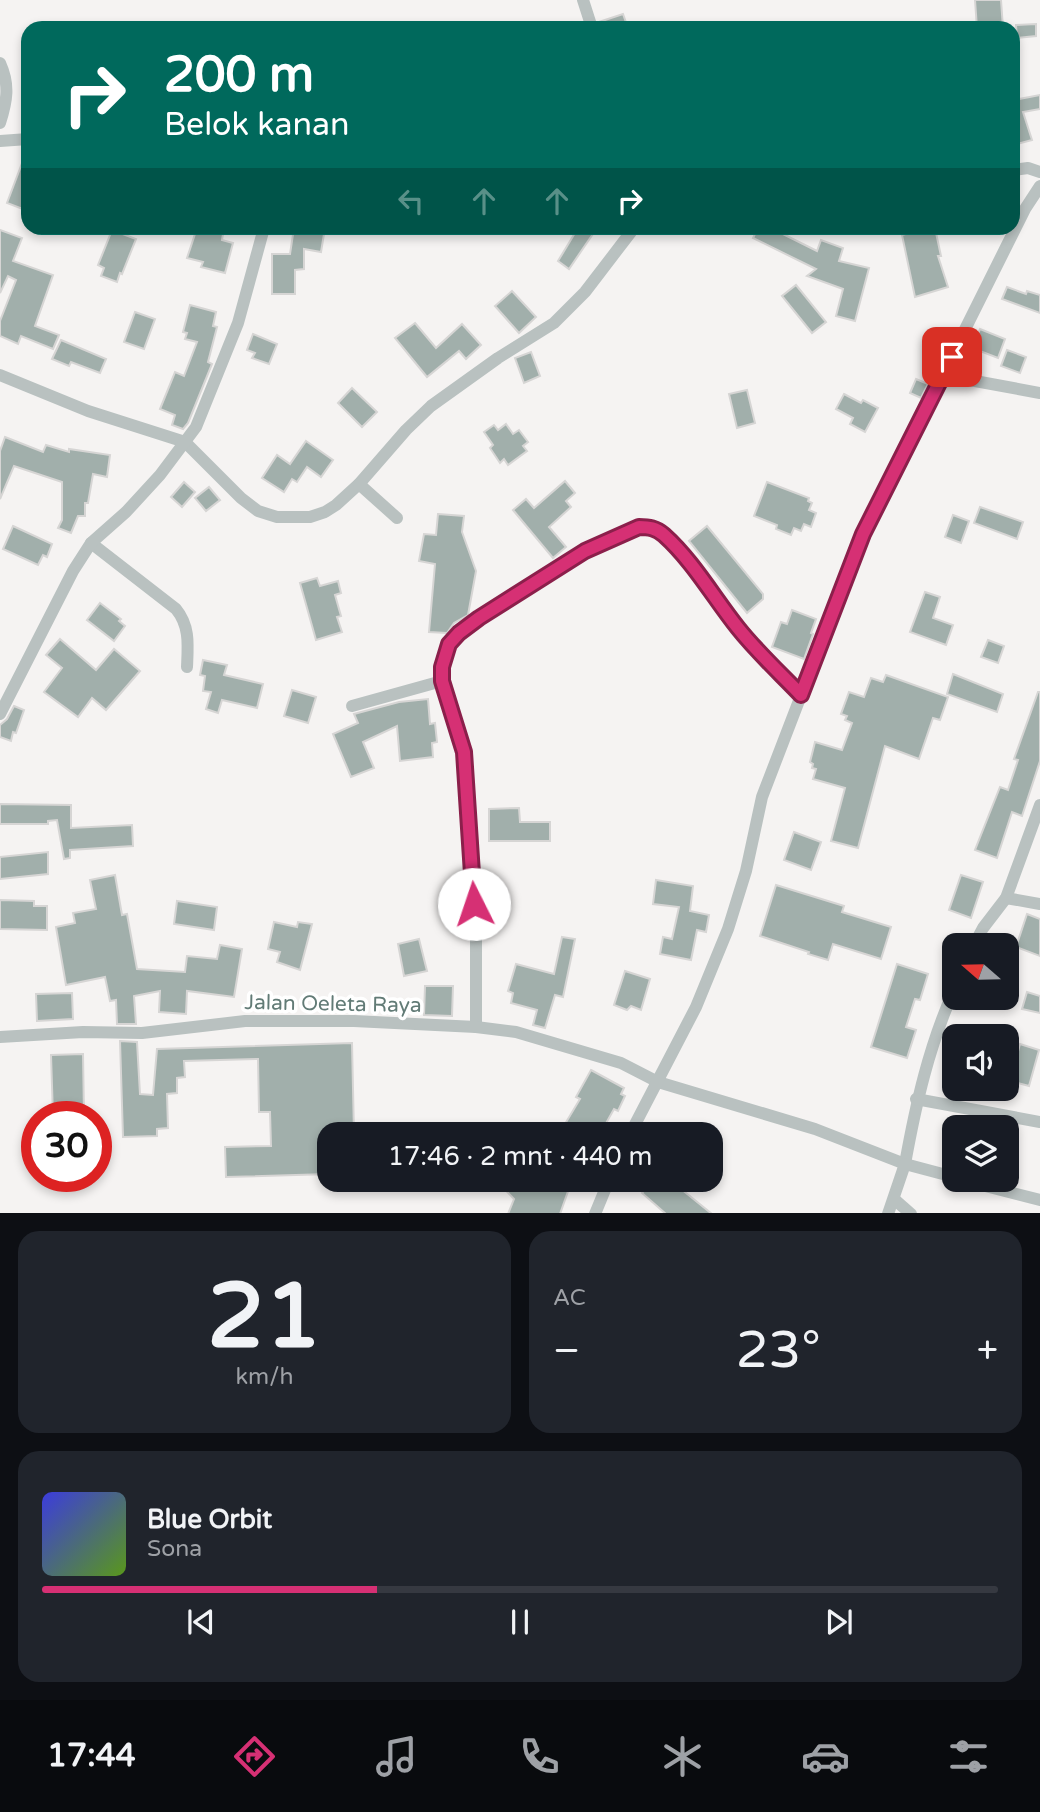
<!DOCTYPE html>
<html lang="id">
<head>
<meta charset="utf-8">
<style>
  :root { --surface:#171b24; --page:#20242c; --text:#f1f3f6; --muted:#9ea1a6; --line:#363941; --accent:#d63074 }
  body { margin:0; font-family:"Varela Round",sans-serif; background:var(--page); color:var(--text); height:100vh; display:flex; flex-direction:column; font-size:26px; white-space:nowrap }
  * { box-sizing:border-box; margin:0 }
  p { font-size:23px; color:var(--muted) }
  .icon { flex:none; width:38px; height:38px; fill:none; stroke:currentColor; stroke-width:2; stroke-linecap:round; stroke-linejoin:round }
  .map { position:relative; height:1213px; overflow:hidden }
  .sheet { display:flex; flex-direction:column; gap:18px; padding:18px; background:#0d0f14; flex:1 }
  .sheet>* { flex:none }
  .guide { position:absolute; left:21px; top:21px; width:999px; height:214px; border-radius:21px; box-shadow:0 4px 10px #0003; background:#00695c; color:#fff; overflow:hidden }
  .needle { width:46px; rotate:290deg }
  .tools { position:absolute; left:942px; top:933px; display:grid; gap:14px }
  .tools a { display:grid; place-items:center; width:77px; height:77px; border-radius:14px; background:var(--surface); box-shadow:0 4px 10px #0003; font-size:35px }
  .speed { position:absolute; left:21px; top:1101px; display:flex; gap:14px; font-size:35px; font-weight:700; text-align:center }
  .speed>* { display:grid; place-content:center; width:91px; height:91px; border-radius:50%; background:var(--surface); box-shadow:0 4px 10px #0003; line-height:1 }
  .speed .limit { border:10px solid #d22; background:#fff; color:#111 }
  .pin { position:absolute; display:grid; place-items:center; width:60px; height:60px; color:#fff; margin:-30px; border-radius:14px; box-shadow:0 4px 10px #0006 }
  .me { position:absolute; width:77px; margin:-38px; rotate:356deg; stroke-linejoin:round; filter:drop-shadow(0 0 5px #0008) }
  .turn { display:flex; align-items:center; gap:24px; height:147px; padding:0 28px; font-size:32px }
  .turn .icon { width:91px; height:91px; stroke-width:2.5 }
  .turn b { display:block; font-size:49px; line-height:60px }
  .lanes { display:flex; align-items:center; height:66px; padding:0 28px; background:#0003; justify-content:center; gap:35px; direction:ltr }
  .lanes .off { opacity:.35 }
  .big { font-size:52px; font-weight:600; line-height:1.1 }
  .sheet .tile { flex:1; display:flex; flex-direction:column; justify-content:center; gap:10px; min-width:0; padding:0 24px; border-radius:21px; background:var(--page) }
  .sheet .dial { align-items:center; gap:0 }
  .dial b { font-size:91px; line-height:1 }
  .song { display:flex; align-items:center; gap:21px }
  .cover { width:84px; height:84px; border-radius:10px; background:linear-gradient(135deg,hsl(240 70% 55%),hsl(90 70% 35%)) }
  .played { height:7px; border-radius:4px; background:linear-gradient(90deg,var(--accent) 35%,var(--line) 35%) }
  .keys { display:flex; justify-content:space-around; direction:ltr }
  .heat { display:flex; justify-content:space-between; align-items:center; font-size:38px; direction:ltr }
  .sheet .tiles { flex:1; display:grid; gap:18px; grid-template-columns:1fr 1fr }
  .tile:last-child { grid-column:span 2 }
  .trip { position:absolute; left:317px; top:1122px; width:406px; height:70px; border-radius:21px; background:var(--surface); box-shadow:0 4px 10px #0003; font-weight:600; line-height:70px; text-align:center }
  .tabs { display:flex; height:112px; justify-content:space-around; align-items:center; background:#090b0e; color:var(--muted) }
  .tabs .icon { width:49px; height:49px }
  .tabs .current { color:var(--accent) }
  .tabs b { font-size:32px; color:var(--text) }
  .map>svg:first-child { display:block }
</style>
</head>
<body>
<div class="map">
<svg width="1040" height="1214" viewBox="0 0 1040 1214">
  <rect width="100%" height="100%" fill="#f5f3f2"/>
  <g fill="#a1afab" stroke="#d6d5d4" stroke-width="2">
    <polygon points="975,0 1001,0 1003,28 977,28"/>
    <polygon points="623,14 628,28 601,28 599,22"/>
    <polygon points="1036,24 1036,36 1017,38 1016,25"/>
    <polygon points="1017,89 1019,99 1040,95 1040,109 1023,112 1032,140 1013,145 1013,90"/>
    <polygon points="27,150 28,150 28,211 7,203"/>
    <polygon points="197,228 224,228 222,240 233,243 225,273 201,267 203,262 187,258"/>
    <polygon points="294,228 325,228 321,252 304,249 304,269 295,270 295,294 272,294 272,254 290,254"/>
    <polygon points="578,228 597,228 569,269 558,261"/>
    <polygon points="758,228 771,228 817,251 821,240 843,248 839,261 869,268 855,321 836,316 843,289 807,276 816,269 753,238"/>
    <polygon points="912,228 935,228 941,256 938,256 948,287 915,297 902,235 913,232"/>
    <polygon points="0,230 22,238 13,261 53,275 35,326 59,335 53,349 21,336 18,344 0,336 0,321 16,280 8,276 0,293"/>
    <polygon points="112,230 136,239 122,274 120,273 117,282 101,276 104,268 98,265"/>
    <polygon points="796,285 826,322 812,333 782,296"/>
    <polygon points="1007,287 1026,294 1027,291 1040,295 1040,313 1002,299"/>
    <polygon points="512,291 536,317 519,333 495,306"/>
    <polygon points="190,305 216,312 213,326 217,327 208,362 212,364 188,423 183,429 172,425 175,415 160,409 175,372 184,376 197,342 185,339 187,333 183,332"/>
    <polygon points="135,312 155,319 144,349 124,342"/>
    <polygon points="415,323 436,348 462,324 481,345 466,359 459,351 427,377 395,338"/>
    <polygon points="980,329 1005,339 998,358 972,348"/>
    <polygon points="253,334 277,344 269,364 252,358 255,353 247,350"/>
    <polygon points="61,340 106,359 100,373 71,362 69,366 52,359"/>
    <polygon points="1007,350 1026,357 1020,373 1001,366"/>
    <polygon points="531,352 540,376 524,383 515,358"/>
    <polygon points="916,379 928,384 921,398 910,393"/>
    <polygon points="352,388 377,412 362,427 338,403"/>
    <polygon points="747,390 755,423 737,428 729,394"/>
    <polygon points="844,394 861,403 863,400 878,408 865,432 850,424 853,418 836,409"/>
    <polygon points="506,424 513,434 519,430 528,442 523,446 527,451 508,465 504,459 500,463 490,448 493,445 484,432 494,425 498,430"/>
    <polygon points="5,437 43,452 46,445 69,452 69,449 110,455 107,477 93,474 88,503 85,503 85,516 78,516 71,533 58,528 62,520 62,482 14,466 0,499 0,451"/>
    <polygon points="306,441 333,460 321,477 307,467 297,482 292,479 284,492 262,478 277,455 290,464"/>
    <polygon points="565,481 575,493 566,501 571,507 549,527 566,547 553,558 513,510 526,499 534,508"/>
    <polygon points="184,482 195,492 182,507 171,497"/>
    <polygon points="767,482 809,498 808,501 812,503 809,510 816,513 811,527 804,524 801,531 794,528 791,535 776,529 777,525 754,516"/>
    <polygon points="209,487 220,500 206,511 195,498"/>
    <polygon points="980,507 1023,522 1017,539 974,523"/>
    <polygon points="438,514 464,516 462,532 476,571 468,615 454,623 447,633 429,632 435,564 419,561 424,534 436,535"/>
    <polygon points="953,515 969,521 961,543 945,537"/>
    <polygon points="13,526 52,544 47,557 43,555 38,565 3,549"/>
    <polygon points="707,526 763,594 763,599 747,613 689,541"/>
    <polygon points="317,578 320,586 338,581 341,593 335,595 341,616 337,617 342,632 316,640 300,583"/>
    <polygon points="925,592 940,597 933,618 953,625 946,645 910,632"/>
    <polygon points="100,603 121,619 119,621 125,626 114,641 87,620"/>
    <polygon points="792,610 816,619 811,633 813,634 804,659 772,647 781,622 787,624"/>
    <polygon points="60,639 96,670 114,649 140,671 106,710 92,698 78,717 44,692 62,668 46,655"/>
    <polygon points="988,640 1004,646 998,663 981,657"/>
    <polygon points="203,660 227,665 224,675 263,684 257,708 222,700 218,713 206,709 211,692 203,691 205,676 200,675"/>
    <polygon points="953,674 1003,694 997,712 947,694"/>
    <polygon points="886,675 948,697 940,720 933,718 919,759 885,746 858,848 831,841 845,788 813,779 816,769 812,768 813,764 810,762 815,742 842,750 852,723 845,720 847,716 841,714 849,692 864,697 871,678 883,682"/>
    <polygon points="292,690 316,697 308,723 284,716"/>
    <polygon points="1038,692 1040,692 1040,761 1022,816 1012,812 997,858 975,850 1000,787 1008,790 1018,760 1014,759"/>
    <polygon points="428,699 430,724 435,723 437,742 432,743 433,757 400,761 397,726 363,742 374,768 351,777 333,734 358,723 354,714 399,702"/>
    <polygon points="14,706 24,710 16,733 13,732 11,741 0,737 0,725 7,719"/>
    <polygon points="0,804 71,805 71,828 132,825 133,846 70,850 70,858 64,859 57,820 48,821 48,824 0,824"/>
    <polygon points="519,808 520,822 550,822 550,841 489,841 489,809"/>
    <polygon points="794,832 821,842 811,870 784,860"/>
    <polygon points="48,852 48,874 0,879 0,857"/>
    <polygon points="115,875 122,915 127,914 137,969 185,972 187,956 217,959 220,945 242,949 234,997 187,991 186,1014 159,1012 160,991 134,996 136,1024 117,1024 116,1000 110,1001 105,977 66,985 56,927 75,923 73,913 96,909 90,880"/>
    <polygon points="961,875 983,882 971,918 949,910"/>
    <polygon points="656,880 693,886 690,911 709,915 706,932 697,930 691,960 660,954 663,937 672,939 679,907 653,904"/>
    <polygon points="776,885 844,906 842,912 891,927 881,959 833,944 828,960 808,954 809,952 760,936"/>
    <polygon points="0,900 34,901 34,906 47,906 47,930 0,929"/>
    <polygon points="177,901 217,907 214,930 174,924"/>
    <polygon points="1027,914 1040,919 1040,956 1016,947"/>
    <polygon points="274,922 297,927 298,922 312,924 300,970 277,962 280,952 268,949"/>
    <polygon points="562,937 575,939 563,997 555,995 545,1028 533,1025 537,1010 511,1003 513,993 508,991 516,964 554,974"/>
    <polygon points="419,939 427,971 404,976 398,944"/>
    <polygon points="897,964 928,974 920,1000 915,999 906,1027 916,1030 907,1058 871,1047"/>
    <polygon points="625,971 650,979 641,1010 631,1006 627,1010 614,1005"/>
    <polygon points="425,986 453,986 452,1016 424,1015"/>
    <polygon points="1027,992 1040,996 1040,1013 1022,1009"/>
    <polygon points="72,993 73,1019 37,1021 36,994"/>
    <polygon points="120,1041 137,1042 140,1094 153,1095 157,1049 352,1043 354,1134 329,1134 329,1174 226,1177 225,1147 271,1146 270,1112 259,1112 258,1059 184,1061 185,1077 177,1078 177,1093 167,1094 168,1128 157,1129 157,1136 123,1137"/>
    <polygon points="1020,1044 1039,1050 1029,1086 1010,1081"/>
    <polygon points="83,1054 84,1116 53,1116 51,1055"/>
    <polygon points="591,1070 624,1088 621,1094 625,1096 618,1111 614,1109 600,1134 559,1134 580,1099 576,1097"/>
    <polygon points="496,1180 572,1180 560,1214 508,1214 514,1199"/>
    <polygon points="653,1180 670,1180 712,1214 666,1214 642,1193"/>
  </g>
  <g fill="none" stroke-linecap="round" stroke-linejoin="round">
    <g stroke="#b9c1c0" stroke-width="12">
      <polyline points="583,0 592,28"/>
      <path d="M0,63C10,85 7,101 0,123"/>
      <polyline points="0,141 28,139"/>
      <polyline points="1013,170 1028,168 1040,172"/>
      <polyline points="0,375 88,411 185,442 241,498 258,511 277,517 310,517 325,512 336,505 359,484 406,430 431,406 498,358 554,323 585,292 634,228"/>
      <polyline points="939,382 964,379 1040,393"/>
      <polyline points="359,484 397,518"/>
      <path d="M91,543L176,609C190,626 188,645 187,667"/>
      <polyline points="352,706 442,681"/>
      <polyline points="0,714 73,571 91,543 126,512 160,475 196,427 238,323 264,228"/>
      <polyline points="1006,898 1040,904"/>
      <polyline points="974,945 983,928 1006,898 1040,805"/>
      <path d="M476,1027V931L466,769L460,737L442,681V667L445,655L449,644L459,633L479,618L585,551L639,527C649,527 656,528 664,535C693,561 713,598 738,628C757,652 780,673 801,695"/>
      <path d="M0,1037L83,1032L142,1033L245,1021H354L476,1027L516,1032L621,1063L658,1082L815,1129L905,1164C916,1103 929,1046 954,990"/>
      <polyline points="916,1099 1040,1122"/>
      <polyline points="630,1134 696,1007 728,929 746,871 762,797 863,534 1025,209 1040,186"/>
      <polyline points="962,1180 1040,1200"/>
      <polyline points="894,1199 911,1214"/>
      <polyline points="595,1214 609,1180"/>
      <polyline points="888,1214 905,1164 954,1177"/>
    </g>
  </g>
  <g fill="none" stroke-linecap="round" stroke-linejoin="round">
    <g stroke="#8b1f4b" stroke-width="18">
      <path id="route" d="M474,904L464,752L442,681V667L449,644L459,633L479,618L585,551L639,527C649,527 656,528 664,535C693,561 714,598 738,628C757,652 780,673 801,695L863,534L952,357"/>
    </g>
    <use href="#route" stroke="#d63074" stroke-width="12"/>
  </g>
  <g text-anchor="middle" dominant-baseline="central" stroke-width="7" stroke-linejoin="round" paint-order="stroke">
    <g font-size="21" fill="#627b76" stroke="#fff">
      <text transform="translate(333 1004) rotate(1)">Jalan Oeleta Raya</text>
    </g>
  </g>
</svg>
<div class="tools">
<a><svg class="needle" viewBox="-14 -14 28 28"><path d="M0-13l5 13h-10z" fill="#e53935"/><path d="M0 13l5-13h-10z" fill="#9ea1a6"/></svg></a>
<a><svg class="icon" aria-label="sound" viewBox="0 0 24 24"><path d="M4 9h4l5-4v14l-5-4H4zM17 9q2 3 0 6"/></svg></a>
<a><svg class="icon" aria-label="layers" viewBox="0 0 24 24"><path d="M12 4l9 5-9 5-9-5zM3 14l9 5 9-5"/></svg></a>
</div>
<div class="speed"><div class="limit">30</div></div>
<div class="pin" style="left:952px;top:357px;background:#d93025"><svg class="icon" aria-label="arrive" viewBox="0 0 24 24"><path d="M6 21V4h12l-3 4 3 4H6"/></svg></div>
<svg class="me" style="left:474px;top:904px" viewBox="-20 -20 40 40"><circle r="19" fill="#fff"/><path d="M0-13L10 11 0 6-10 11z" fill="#d63074"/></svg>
<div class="trip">17:46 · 2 mnt · 440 m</div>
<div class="guide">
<div class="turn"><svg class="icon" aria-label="right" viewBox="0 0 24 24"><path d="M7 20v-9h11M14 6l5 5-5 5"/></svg><div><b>200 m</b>Belok kanan</div></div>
<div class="lanes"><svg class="icon off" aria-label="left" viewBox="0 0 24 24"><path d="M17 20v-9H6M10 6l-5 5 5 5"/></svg><svg class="icon off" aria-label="ahead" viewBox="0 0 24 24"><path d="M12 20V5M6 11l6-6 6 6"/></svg><svg class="icon off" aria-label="ahead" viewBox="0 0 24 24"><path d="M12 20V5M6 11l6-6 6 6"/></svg><svg class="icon" aria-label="right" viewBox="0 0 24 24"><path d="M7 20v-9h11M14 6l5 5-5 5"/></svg></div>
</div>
</div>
<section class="sheet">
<div class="tiles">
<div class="tile dial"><b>21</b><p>km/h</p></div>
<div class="tile"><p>AC</p>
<div class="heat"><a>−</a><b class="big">23°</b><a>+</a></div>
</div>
<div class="tile">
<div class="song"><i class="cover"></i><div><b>Blue Orbit</b><p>Sona</p></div></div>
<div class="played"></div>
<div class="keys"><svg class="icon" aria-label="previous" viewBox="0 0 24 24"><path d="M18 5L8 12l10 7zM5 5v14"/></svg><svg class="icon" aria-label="pause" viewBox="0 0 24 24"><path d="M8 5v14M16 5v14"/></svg><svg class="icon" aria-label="next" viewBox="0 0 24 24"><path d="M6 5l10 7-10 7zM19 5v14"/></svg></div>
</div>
</div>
</section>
<nav class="tabs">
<b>17:44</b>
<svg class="icon current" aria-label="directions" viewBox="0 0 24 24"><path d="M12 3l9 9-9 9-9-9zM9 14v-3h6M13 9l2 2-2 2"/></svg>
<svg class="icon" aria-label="music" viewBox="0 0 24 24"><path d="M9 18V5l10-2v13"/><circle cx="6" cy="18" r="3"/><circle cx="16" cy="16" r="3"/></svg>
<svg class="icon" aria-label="phone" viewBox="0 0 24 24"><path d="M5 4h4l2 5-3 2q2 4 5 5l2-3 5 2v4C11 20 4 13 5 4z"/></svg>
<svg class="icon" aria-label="climate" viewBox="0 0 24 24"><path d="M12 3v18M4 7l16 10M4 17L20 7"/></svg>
<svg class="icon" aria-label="car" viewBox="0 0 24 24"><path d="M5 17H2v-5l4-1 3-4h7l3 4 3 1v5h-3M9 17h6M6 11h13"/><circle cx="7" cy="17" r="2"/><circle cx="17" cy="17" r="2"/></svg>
<svg class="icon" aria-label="filters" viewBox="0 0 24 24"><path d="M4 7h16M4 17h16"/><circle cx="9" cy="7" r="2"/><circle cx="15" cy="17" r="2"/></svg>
</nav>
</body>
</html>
